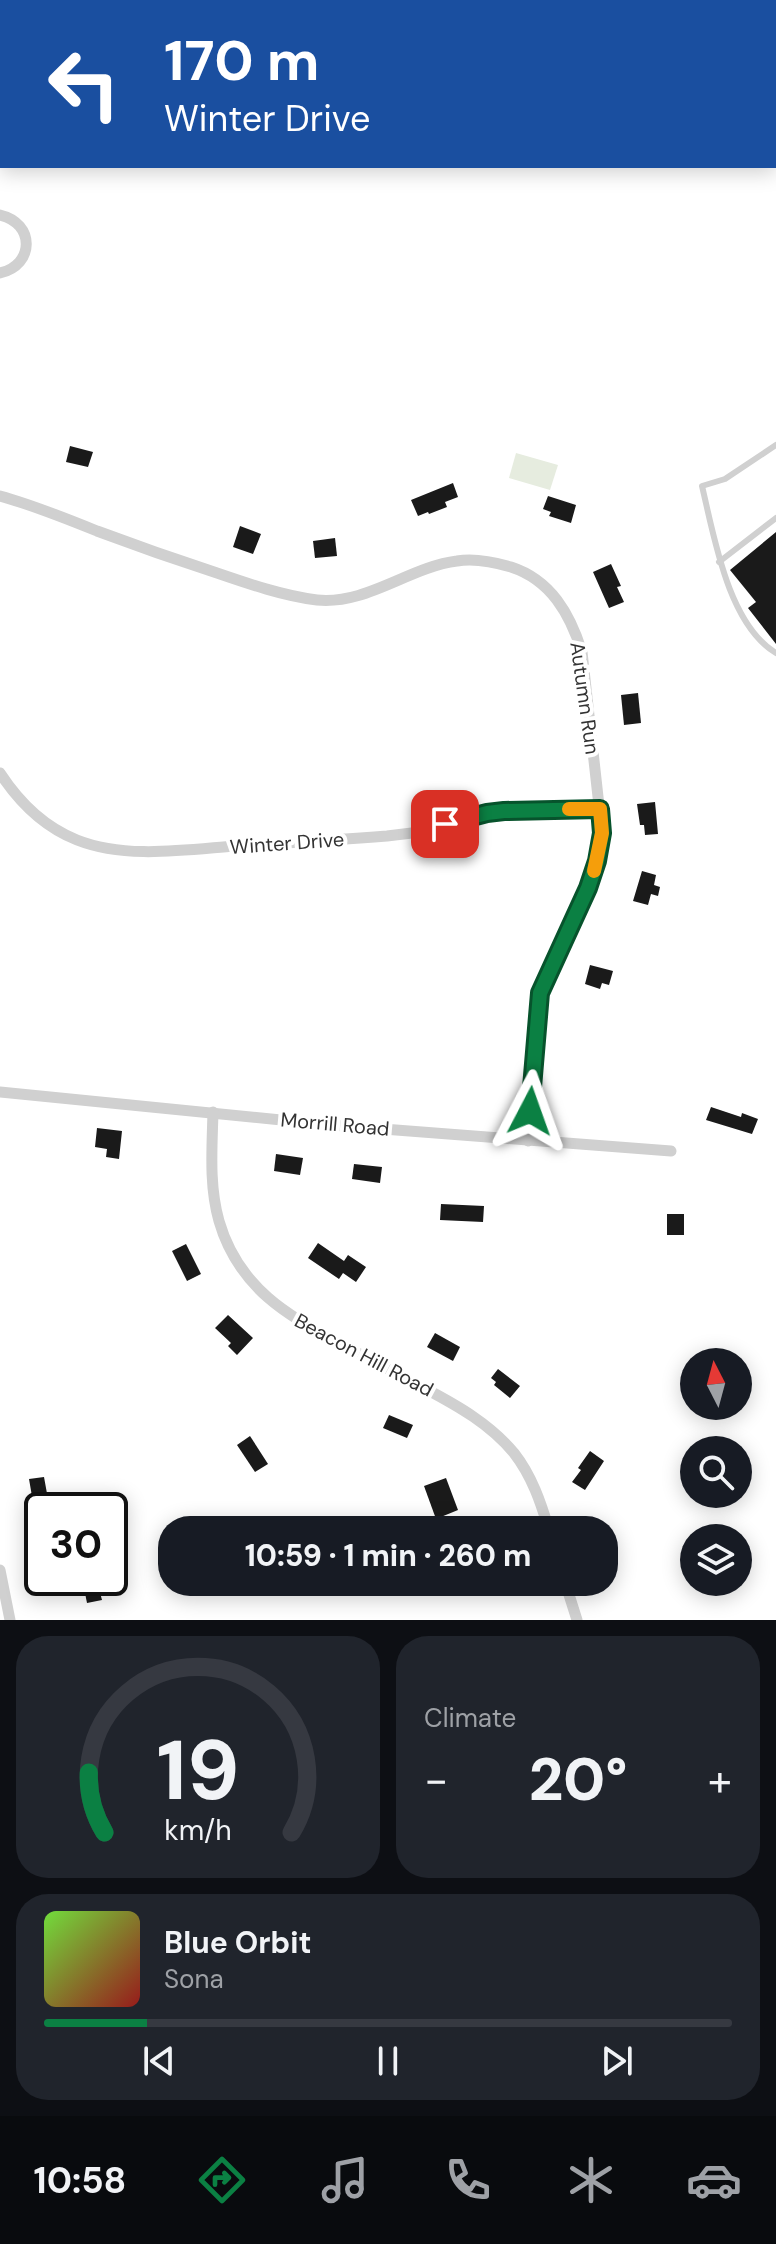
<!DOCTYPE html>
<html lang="en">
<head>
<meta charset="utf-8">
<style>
  :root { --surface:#171b24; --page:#20242c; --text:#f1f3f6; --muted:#9ea1a6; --line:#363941; --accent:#0b8043 }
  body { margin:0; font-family:"DM Sans",sans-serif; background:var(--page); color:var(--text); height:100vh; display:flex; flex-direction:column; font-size:30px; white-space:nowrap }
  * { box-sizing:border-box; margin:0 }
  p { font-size:26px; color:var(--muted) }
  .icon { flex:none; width:44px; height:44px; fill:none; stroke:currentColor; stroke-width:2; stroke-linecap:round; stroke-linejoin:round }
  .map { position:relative; height:1620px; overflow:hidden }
  .drawer { display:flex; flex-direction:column; gap:16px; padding:16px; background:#0d0f14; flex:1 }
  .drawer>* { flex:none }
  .guide { position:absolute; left:0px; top:0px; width:776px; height:168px; box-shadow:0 4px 20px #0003; background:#1a4fa0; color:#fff; overflow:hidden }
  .needle { width:52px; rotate:354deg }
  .tools { position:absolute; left:680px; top:1348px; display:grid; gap:16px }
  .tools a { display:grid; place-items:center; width:72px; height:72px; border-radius:50%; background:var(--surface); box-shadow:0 4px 20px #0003; font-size:40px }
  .speed { position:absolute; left:24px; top:1492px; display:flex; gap:16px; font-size:40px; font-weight:700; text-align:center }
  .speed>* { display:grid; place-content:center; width:104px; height:104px; border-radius:50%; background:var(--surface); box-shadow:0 4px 20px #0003; line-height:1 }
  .speed .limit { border:4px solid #111; border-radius:12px; background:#fff; color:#111 }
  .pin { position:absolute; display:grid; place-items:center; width:68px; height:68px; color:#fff; margin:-34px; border-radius:16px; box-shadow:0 4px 12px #0006 }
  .me { position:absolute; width:88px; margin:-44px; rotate:4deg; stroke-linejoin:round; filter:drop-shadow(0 0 6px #0008) }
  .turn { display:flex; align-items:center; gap:28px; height:168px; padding:0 32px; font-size:36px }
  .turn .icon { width:104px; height:104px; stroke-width:2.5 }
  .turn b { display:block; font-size:56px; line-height:68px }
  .big { font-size:60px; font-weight:800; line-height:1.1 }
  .drawer .tile { flex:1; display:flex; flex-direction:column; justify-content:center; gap:12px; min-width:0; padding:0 28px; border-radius:32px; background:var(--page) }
  .drawer .dial { align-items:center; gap:0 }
  .dial svg { height:208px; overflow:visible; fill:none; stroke:var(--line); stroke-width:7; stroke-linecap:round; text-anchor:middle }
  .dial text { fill:var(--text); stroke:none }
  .song { display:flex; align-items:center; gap:24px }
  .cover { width:96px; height:96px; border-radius:12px; background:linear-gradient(135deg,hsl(100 70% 55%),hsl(0 70% 35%)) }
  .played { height:8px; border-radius:4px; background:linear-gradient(90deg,var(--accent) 15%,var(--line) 15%) }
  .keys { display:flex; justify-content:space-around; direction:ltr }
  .heat { display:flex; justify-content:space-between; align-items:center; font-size:44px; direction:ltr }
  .drawer .tiles { flex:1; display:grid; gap:16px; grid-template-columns:1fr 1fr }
  .tile:last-child { grid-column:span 2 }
  .trip { position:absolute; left:158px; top:1516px; width:460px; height:80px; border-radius:32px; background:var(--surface); box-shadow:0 4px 20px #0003; font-weight:800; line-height:80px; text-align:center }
  .tab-bar { display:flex; height:128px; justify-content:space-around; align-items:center; background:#090b0e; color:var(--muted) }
  .tab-bar .icon { width:56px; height:56px }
  .tab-bar .current { color:var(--accent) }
  .tab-bar b { font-size:36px; color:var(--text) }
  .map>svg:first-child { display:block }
</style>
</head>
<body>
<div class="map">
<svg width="776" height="1620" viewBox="0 0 776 1620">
  <rect width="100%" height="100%" fill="#fff"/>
  <polygon fill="#e6ecdf" points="516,453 558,465 550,490 509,478"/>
  <g fill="#1a1a1a">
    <polygon points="70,446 93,452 88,467 66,462"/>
    <polygon points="453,483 458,497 445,502 447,507 429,514 428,512 418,516 411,500"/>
    <polygon points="548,496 576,505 571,523 549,516 551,512 543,509"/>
    <polygon points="240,526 261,534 253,554 233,547"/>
    <polygon points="776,532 776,644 748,608 756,602 730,570"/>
    <polygon points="335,538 337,556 315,558 313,541"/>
    <polygon points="611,564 621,586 617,587 624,602 609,608 593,572"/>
    <polygon points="638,693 641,723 624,725 621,695"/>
    <polygon points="655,802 658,834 645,835 644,825 640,825 637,804"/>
    <polygon points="642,871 656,875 654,885 660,887 658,896 651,894 648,905 633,901"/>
    <polygon points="590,965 613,971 609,985 602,983 600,989 585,984"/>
    <polygon points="711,1107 741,1117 742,1113 758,1119 752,1134 706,1120"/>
    <polygon points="97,1128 122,1131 119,1159 106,1157 107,1149 95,1147"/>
    <polygon points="276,1154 303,1158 300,1175 274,1171"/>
    <polygon points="354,1164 382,1167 380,1183 352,1179"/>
    <polygon points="441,1204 484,1206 483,1222 440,1220"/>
    <rect x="667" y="1214" width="17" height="21"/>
    <polygon points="318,1243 344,1261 348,1255 366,1267 356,1282 343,1273 339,1279 308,1258"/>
    <polygon points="186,1244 201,1274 187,1281 172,1251"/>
    <polygon points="228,1315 253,1338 237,1355 228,1346 231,1343 215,1328"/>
    <polygon points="435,1333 460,1347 453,1361 427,1347"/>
    <polygon points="498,1369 520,1386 510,1398 494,1385 496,1382 491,1378"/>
    <polygon points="389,1415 413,1425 407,1438 383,1428"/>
    <polygon points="250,1436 268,1464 255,1472 237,1445"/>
    <polygon points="590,1451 604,1461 585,1490 572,1482 581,1470 578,1468"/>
    <polygon points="44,1477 50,1510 39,1511 39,1507 34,1508 29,1479"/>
    <polygon points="446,1478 458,1510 436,1519 424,1486"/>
    <polygon points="82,1578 96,1578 102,1600 87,1603"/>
  </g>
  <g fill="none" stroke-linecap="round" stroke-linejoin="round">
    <g stroke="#d0d0d0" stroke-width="6">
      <polyline points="609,0 610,2"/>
      <polyline points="636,0 639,2"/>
      <polyline points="732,0 734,2"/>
      <polyline points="774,102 776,100"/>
      <path d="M776,445L725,479L702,486C714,536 728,624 776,653"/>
      <polyline points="719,562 776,518"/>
    </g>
    <g stroke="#d0d0d0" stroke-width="11">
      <path d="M0,215C35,223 35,265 0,273"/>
      <path d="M0,496C33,505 65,518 97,531C137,546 177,560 217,573C249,584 284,596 317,600C367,605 409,567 457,561C474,558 494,562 511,567C551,580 570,614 582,652L602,833L597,861L588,888L540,993L528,1141"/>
      <path d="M0,773C19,802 44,827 77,840C125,859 184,850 235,846C286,843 336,840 387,836L420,832L487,813L600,809"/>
      <polyline points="0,1092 331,1125 671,1151"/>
      <path d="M213,1112C212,1149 209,1186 219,1221C238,1287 288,1317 345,1346C372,1361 399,1375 426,1389C458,1406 490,1424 514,1453C532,1476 541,1503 549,1530"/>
      <polyline points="0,1570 10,1620"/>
      <polyline points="565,1582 577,1620"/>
    </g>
  </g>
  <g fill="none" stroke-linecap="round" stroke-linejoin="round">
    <g stroke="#07532c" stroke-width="20">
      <polyline id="route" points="445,824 487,813 504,811 600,809 602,833 597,861 588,888 540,993 530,1111"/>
    </g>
    <use href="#route" stroke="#0b8043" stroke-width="14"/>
    <polyline stroke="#f59e0b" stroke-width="14" points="569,809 600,809 602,833 594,871"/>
  </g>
  <g text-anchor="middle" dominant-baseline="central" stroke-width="8" stroke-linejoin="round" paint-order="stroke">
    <g font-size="20" fill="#333" stroke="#fff">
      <text transform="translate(585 698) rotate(82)">Autumn Run</text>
      <text transform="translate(287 843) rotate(-4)">Winter Drive</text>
      <text transform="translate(335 1124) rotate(5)">Morrill Road</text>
      <text transform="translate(364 1355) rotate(28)">Beacon Hill Road</text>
    </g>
  </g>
</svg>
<div class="tools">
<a><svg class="needle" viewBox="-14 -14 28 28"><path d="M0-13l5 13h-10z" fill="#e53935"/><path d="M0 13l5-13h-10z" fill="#9ea1a6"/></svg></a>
<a><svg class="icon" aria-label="search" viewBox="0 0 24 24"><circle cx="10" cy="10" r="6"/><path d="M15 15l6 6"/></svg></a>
<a><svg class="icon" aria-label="layers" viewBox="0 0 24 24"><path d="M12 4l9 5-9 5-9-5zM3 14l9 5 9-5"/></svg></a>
</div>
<div class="speed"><div class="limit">30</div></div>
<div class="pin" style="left:445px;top:824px;background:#d93025"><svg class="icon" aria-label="arrive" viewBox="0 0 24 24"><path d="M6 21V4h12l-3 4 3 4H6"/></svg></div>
<svg class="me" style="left:530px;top:1111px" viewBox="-20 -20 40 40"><path d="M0-17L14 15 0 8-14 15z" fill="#0b8043" stroke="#fff" stroke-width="4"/></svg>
<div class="trip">10:59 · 1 min · 260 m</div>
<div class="guide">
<div class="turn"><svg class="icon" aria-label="left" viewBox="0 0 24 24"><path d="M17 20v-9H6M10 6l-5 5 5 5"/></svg><div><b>170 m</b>Winter Drive</div></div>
</div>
</div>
<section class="drawer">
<div class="tiles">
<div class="tile dial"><svg viewBox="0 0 100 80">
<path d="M14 69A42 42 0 1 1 86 69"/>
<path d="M14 69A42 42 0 0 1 8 46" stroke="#0b8043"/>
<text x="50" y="56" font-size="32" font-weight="700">19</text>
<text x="50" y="72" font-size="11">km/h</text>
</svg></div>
<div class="tile"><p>Climate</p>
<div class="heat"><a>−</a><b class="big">20°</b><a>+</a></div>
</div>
<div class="tile">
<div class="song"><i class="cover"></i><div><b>Blue Orbit</b><p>Sona</p></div></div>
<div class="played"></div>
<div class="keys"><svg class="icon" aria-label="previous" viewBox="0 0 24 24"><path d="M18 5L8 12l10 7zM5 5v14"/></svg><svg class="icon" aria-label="pause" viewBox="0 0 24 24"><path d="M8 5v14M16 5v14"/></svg><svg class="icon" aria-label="next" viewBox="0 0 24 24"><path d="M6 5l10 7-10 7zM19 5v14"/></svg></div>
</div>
</div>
</section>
<nav class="tab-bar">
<b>10:58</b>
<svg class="icon current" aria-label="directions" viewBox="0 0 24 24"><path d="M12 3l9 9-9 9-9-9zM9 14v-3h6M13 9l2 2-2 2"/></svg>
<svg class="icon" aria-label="music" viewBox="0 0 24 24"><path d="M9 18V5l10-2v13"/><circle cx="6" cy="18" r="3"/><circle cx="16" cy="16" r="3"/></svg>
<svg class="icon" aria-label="phone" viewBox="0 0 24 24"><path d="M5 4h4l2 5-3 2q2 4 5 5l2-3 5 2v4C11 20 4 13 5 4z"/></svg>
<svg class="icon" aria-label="climate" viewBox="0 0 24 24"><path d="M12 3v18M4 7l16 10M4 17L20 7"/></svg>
<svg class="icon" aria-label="car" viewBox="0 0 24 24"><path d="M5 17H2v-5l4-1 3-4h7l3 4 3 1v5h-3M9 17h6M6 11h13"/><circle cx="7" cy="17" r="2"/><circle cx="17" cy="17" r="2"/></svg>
</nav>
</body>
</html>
